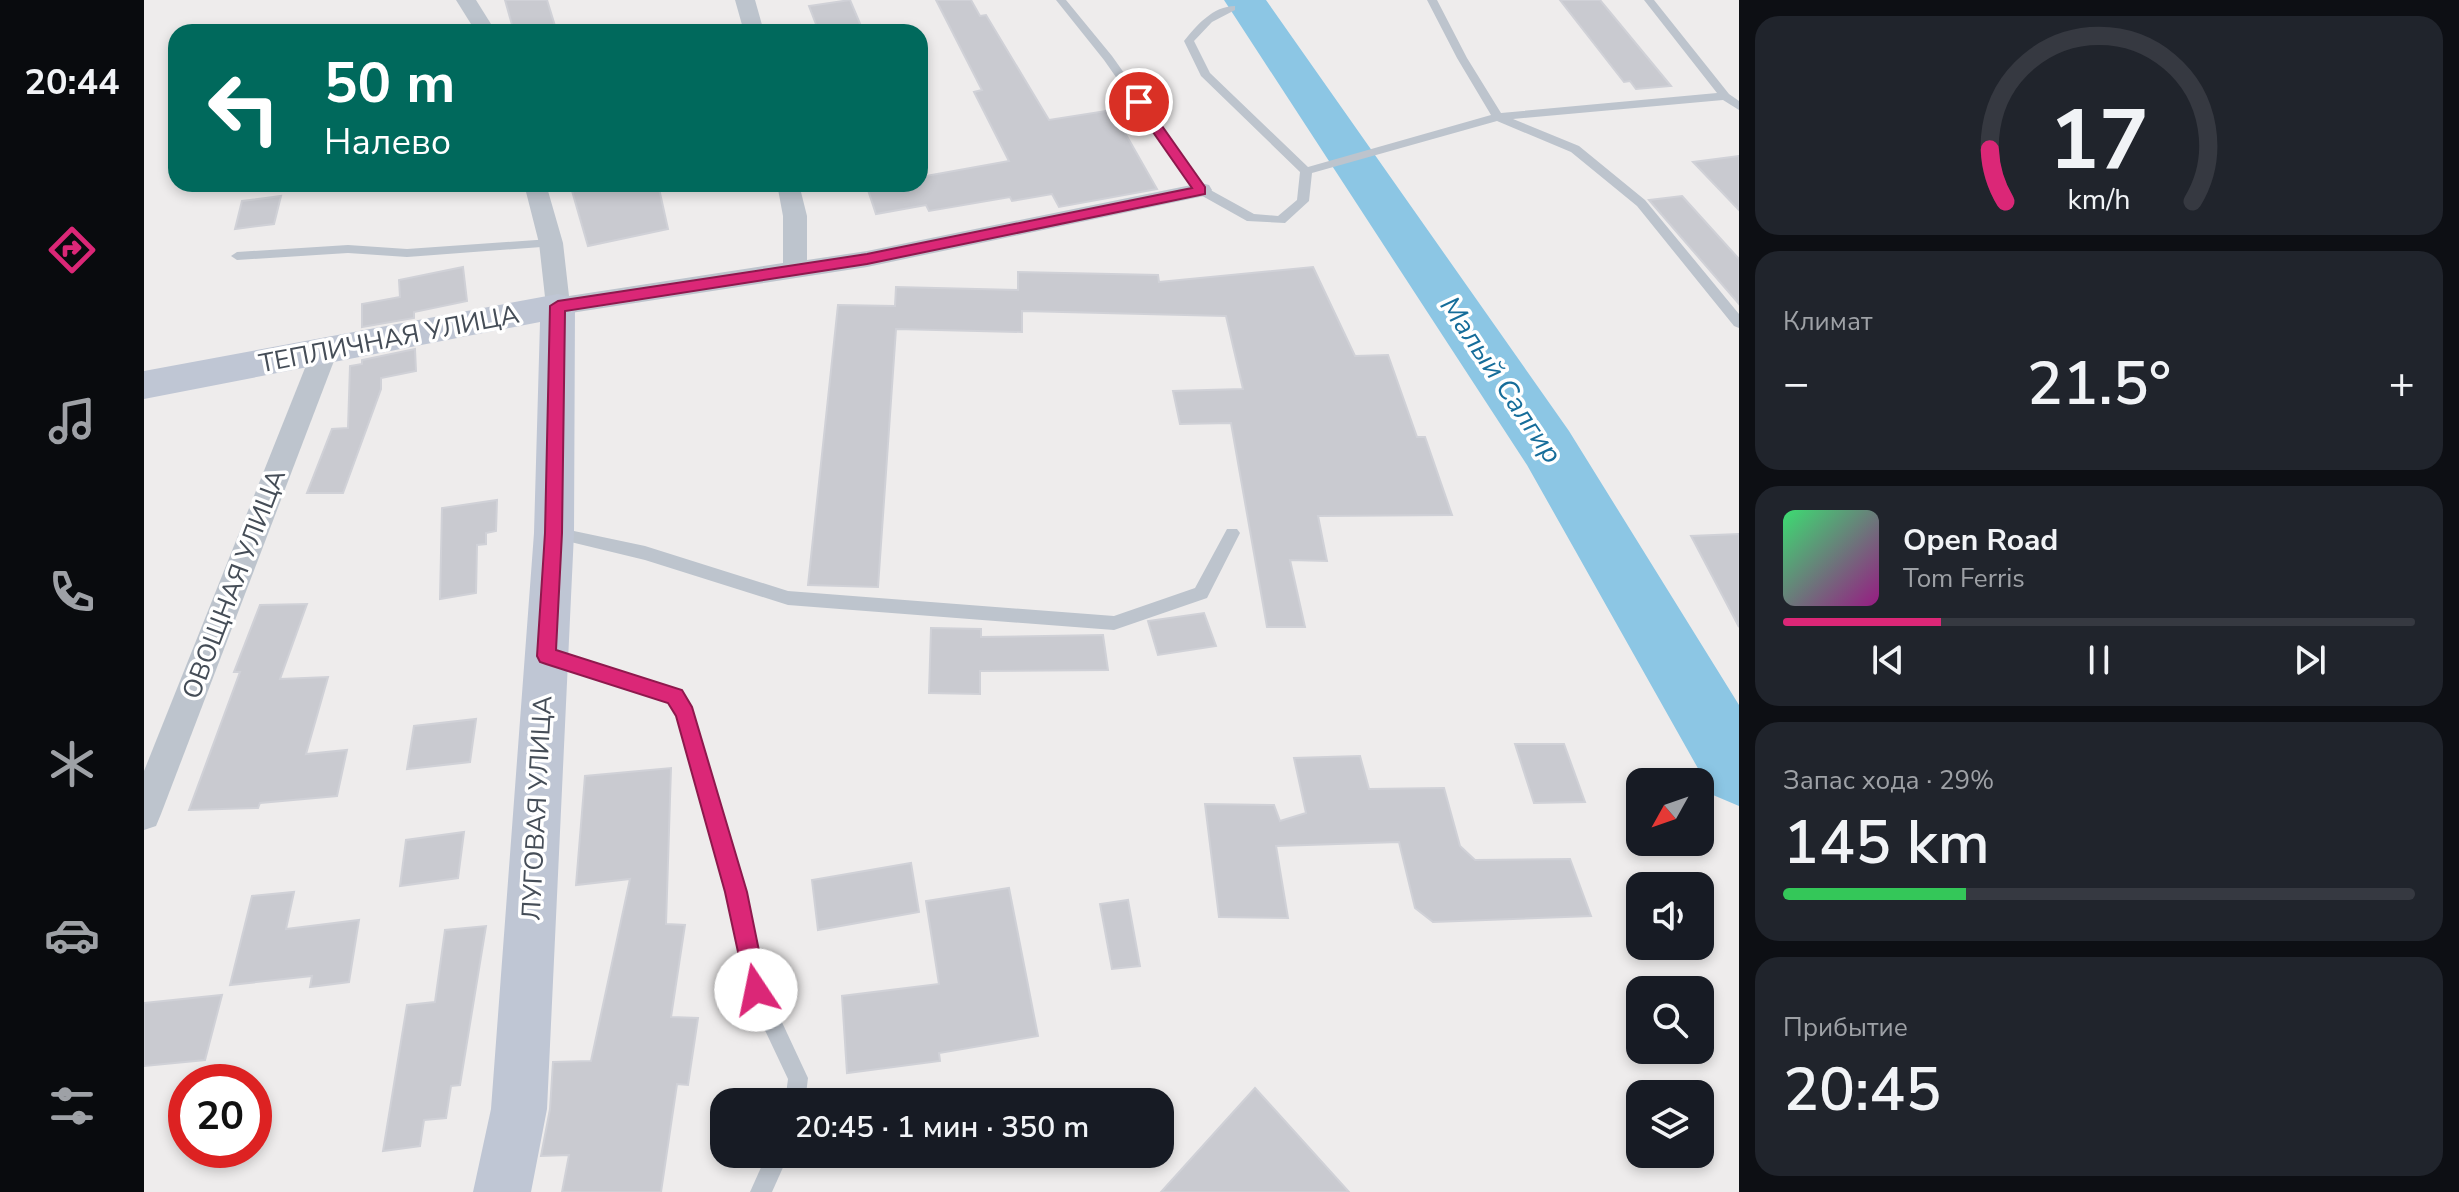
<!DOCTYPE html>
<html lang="ru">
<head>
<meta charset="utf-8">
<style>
  :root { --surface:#171b24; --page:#20242c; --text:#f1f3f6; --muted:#9ea1a6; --line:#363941; --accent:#db2777 }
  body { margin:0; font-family:"Nunito Sans",sans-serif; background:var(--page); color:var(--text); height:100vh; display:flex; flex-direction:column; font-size:30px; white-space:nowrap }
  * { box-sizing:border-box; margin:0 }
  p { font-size:26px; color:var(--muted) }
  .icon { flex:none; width:44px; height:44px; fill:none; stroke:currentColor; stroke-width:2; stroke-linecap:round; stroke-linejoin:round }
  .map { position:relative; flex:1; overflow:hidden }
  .drawer { display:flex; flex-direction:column; gap:16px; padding:16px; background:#0d0f14; width:720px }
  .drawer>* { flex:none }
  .top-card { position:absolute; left:24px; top:24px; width:760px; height:168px; border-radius:24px; box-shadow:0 4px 12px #0003; background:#00695c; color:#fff; overflow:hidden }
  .needle { width:52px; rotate:230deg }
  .tools { position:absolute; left:1482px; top:768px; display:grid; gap:16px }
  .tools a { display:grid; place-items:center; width:88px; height:88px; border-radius:16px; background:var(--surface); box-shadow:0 4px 12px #0003; font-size:40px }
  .speed { position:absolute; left:24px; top:1064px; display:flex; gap:16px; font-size:40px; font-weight:700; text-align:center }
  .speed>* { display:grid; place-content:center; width:104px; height:104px; border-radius:50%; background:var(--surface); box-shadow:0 4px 12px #0003; line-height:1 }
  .speed .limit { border:12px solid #d22; background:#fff; color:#111 }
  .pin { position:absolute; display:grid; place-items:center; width:68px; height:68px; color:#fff; margin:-34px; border:4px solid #fff; border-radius:50%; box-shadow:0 2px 8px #0007 }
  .me { position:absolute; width:88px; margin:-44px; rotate:349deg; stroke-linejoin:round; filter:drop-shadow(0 0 6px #0008) }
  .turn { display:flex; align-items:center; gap:28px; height:168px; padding:0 24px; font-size:36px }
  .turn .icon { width:104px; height:104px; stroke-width:2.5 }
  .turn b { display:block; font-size:56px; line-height:68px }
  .big { font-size:60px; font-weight:600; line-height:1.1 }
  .drawer .tile { flex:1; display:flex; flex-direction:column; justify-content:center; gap:12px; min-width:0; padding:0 28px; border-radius:24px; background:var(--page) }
  .drawer .dial { align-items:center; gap:0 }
  .dial svg { height:208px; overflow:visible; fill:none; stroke:var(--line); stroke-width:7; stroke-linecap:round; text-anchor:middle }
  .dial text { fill:var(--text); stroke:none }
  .song { display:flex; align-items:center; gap:24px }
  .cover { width:96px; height:96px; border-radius:12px; background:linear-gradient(135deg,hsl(140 70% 55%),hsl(310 70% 35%)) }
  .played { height:8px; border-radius:4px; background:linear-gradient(90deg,var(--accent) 25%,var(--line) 25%) }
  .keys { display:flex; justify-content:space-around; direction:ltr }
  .heat { display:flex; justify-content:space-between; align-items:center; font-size:44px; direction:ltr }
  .charge { height:12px; border-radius:6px; background:linear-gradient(90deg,#34c759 29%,var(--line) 0) }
  .trip { position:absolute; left:566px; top:1088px; width:464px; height:80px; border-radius:24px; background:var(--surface); box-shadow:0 4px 12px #0003; font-weight:600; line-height:80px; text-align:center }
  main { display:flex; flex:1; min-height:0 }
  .tabs { display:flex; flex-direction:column; width:144px; justify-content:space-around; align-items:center; background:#090b0e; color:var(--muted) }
  .tabs .icon { width:56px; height:56px }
  .tabs .on { color:var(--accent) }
  .tabs b { font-size:36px; color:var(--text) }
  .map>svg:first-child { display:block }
</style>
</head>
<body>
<main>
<nav class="tabs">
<b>20:44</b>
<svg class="icon on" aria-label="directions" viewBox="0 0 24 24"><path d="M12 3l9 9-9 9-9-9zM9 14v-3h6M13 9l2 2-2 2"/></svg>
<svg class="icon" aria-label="music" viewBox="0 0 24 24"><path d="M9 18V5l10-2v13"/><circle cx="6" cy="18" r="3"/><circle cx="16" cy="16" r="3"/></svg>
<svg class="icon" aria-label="phone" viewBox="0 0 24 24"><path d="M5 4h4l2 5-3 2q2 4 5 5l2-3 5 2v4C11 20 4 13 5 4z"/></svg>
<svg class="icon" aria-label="climate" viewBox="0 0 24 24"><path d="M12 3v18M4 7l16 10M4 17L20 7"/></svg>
<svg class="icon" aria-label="car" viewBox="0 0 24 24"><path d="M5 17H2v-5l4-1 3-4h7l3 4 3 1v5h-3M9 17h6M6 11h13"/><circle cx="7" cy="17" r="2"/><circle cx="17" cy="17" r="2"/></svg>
<svg class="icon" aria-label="filters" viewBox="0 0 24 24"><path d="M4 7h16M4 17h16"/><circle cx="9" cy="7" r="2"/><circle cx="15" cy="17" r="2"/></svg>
</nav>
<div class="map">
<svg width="1595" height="1192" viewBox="0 0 1595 1192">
  <rect width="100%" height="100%" fill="#eeecec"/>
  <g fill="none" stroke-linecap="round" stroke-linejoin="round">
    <polygon fill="#8cc6e4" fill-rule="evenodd" points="1080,0 1122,0 1425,431 1595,705 1595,806 1569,795 1383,465"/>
  </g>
  <g fill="#c9cad0" stroke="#d0d1d7" stroke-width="2">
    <polygon points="361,0 403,0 412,29 370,32"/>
    <polygon points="706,0 717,26 675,32 665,6"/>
    <polygon points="792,0 827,0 836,16 842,15 905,120 968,110 1013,189 915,207 908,194 868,201 866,197 785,211 782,205 732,214 722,184 776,184 776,177 865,161 830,92 838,90"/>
    <polygon points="1416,0 1456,0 1527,86 1492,89 1486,81 1480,82"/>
    <polygon points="1595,156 1595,210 1549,162"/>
    <polygon points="426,184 514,184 524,229 444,246"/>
    <polygon points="137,196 130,224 91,229 98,201"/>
    <polygon points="1538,196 1595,259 1595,304 1505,200"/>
    <polygon points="319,267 323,301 270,312 270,318 218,327 218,304 256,297 255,280"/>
    <polygon points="1169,267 1211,356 1244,355 1273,437 1281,437 1308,515 1174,516 1183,561 1146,560 1161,627 1123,627 1087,423 1036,424 1029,391 1099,389 1082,316 878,311 878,332 752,329 734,587 664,585 694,305 751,306 752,287 874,290 874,272 1014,275 1015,282"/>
    <polygon points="271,349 272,371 237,378 237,389 199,493 163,493 188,429 204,428 206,366 218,364 218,360"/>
    <polygon points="353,500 352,531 342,533 342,544 333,545 332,593 296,599 298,508"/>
    <polygon points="1595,534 1595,627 1547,536"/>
    <polygon points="163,604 136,679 184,677 162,754 203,750 193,796 116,803 114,808 45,810 96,672 90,672 116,605"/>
    <polygon points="1060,613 1072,646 1014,655 1004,621"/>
    <polygon points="787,628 837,629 837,637 959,635 964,670 836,671 836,694 785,693"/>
    <polygon points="332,719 326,762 263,769 270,726"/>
    <polygon points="1371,744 1420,744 1441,802 1390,803"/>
    <polygon points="1216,756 1225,789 1300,788 1316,846 1331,860 1426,859 1447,916 1289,922 1271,908 1255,842 1132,846 1144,918 1075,917 1061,804 1130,805 1136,821 1162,813 1150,758"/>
    <polygon points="527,768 522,924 541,925 527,1017 554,1018 544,1085 533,1084 517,1192 418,1192 425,1155 397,1156 406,1109 409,1062 447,1061 486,879 432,885 441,776"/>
    <polygon points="320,832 314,878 256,886 262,840"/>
    <polygon points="767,863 775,912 674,930 668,880"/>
    <polygon points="865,888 894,1036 795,1053 796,1061 703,1073 698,996 795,984 782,901"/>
    <polygon points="150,892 142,929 215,920 205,982 166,987 168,976 86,985 108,896"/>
    <polygon points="984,900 996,966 968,969 956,904"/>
    <polygon points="342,926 316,1085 307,1086 302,1118 280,1120 276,1146 239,1151 263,1005 291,1002 301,930"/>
    <polygon points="78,995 61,1060 0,1066 0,1003"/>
    <polygon points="1111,1088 1205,1192 1017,1192"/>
  </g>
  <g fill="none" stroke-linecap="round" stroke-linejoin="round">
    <g fill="#bdc4cd" fill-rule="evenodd">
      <path d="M912,0H922L968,56L1061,187L1110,214L1134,216L1153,200L1156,172L1057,76L1040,41C1052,26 1069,6 1091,6V10L1068,22L1050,41L1066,73L1164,167L1347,115L1313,58L1283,0H1293L1323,58L1357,113L1573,93L1500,0H1510L1585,94L1595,101V110L1579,100L1369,119L1435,146L1501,200L1595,314V328L1590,326L1493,206L1427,152L1353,121L1168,173L1165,201L1141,223L1103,221L1053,193L960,60Z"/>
      <polygon points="407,239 413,243 411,246 263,257 204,253 93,260 87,256 93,252 204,245 263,249"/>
      <polygon points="411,527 501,546 644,591 970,616 1051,588 1083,529 1093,529 1096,533 1063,598 970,630 644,605 501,560 406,537 403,533 406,529"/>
      <polygon points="404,649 537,691 550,714 601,892 622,988 664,1078 661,1102 641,1102 644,1079 602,990 583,892 533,716 525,702 398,661 396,656 398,651"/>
      <polygon points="623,1154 645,1154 628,1192 606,1192"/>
    </g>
    <g fill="#bdc4cd" fill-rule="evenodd">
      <polygon points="312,0 332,0 352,32 332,32"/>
      <polygon points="591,0 611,0 620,32 600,32"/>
      <polygon points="1057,183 1065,185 1068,190 1065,195 723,267 414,315 405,312 402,306 395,243 380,184 402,184 419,243 425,296 639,263 639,216 633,184 655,184 663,216 663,260 723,251"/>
      <polygon points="180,344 189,346 193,353 17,814 12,826 0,830 0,771 167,353 171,346"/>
    </g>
    <polygon fill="#bfc6d4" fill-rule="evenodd" points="414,294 426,297 431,306 430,533 403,1109 387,1192 329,1192 347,1109 390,533 396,322 0,399 0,371"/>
  </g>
  <polygon fill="#db2777" stroke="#8e194d" stroke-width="2" points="990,99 999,99 1061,187 1061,194 723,264 421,311 418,533 412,650 538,690 548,707 603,892 623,990 620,998 612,1001 604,998 581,892 532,716 524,703 402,664 396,662 393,656 401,533 406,306 414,301 723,254 1048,188 988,102"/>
  <g text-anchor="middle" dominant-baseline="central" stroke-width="7" stroke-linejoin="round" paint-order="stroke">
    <g font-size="26" fill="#454d57" stroke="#fff">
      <text transform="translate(245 339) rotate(-11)">ТЕПЛИЧНАЯ УЛИЦА</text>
      <text transform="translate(90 584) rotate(-69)">ОВОЩНАЯ УЛИЦА</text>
      <text transform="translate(393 808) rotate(-87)">ЛУГОВАЯ УЛИЦА</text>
    </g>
    <g font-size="28" font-style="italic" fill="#166d9a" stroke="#fff">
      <text transform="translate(1357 380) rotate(56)">Малый Салгир</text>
    </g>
  </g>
</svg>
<div class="tools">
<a><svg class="needle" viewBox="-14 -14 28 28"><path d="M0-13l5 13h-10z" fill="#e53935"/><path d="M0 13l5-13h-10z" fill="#9ea1a6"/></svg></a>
<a><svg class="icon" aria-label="sound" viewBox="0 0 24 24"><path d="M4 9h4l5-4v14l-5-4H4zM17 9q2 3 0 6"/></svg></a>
<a><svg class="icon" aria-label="search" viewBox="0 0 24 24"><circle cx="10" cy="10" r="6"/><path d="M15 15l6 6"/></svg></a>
<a><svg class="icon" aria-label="layers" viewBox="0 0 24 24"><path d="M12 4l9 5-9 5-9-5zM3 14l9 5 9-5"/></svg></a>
</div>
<div class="speed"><div class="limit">20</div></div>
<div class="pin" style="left:995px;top:102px;background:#d93025"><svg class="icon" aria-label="arrive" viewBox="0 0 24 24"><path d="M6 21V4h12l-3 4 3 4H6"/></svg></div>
<svg class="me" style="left:612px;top:990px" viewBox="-20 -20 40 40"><circle r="19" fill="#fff"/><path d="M0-13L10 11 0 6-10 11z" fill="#db2777"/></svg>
<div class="trip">20:45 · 1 мин · 350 m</div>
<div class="top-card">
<div class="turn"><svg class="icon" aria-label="left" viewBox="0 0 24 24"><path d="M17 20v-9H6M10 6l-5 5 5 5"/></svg><div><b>50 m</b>Налево</div></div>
</div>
</div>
<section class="drawer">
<div class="tile dial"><svg viewBox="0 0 100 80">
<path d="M14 69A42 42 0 1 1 86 69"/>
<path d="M14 69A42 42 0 0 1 8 49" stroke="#db2777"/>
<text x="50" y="56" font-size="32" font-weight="700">17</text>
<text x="50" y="72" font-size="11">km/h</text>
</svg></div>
<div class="tile"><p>Климат</p>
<div class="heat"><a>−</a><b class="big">21.5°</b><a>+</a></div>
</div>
<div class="tile">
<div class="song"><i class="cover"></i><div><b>Open Road</b><p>Tom Ferris</p></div></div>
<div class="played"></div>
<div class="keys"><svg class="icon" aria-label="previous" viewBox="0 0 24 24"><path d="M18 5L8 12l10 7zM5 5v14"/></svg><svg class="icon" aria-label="pause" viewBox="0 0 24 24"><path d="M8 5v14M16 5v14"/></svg><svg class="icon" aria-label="next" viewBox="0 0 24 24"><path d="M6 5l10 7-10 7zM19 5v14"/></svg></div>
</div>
<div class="tile"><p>Запас хода · 29%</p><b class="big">145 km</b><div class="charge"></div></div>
<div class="tile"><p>Прибытие</p><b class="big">20:45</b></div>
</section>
</main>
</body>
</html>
